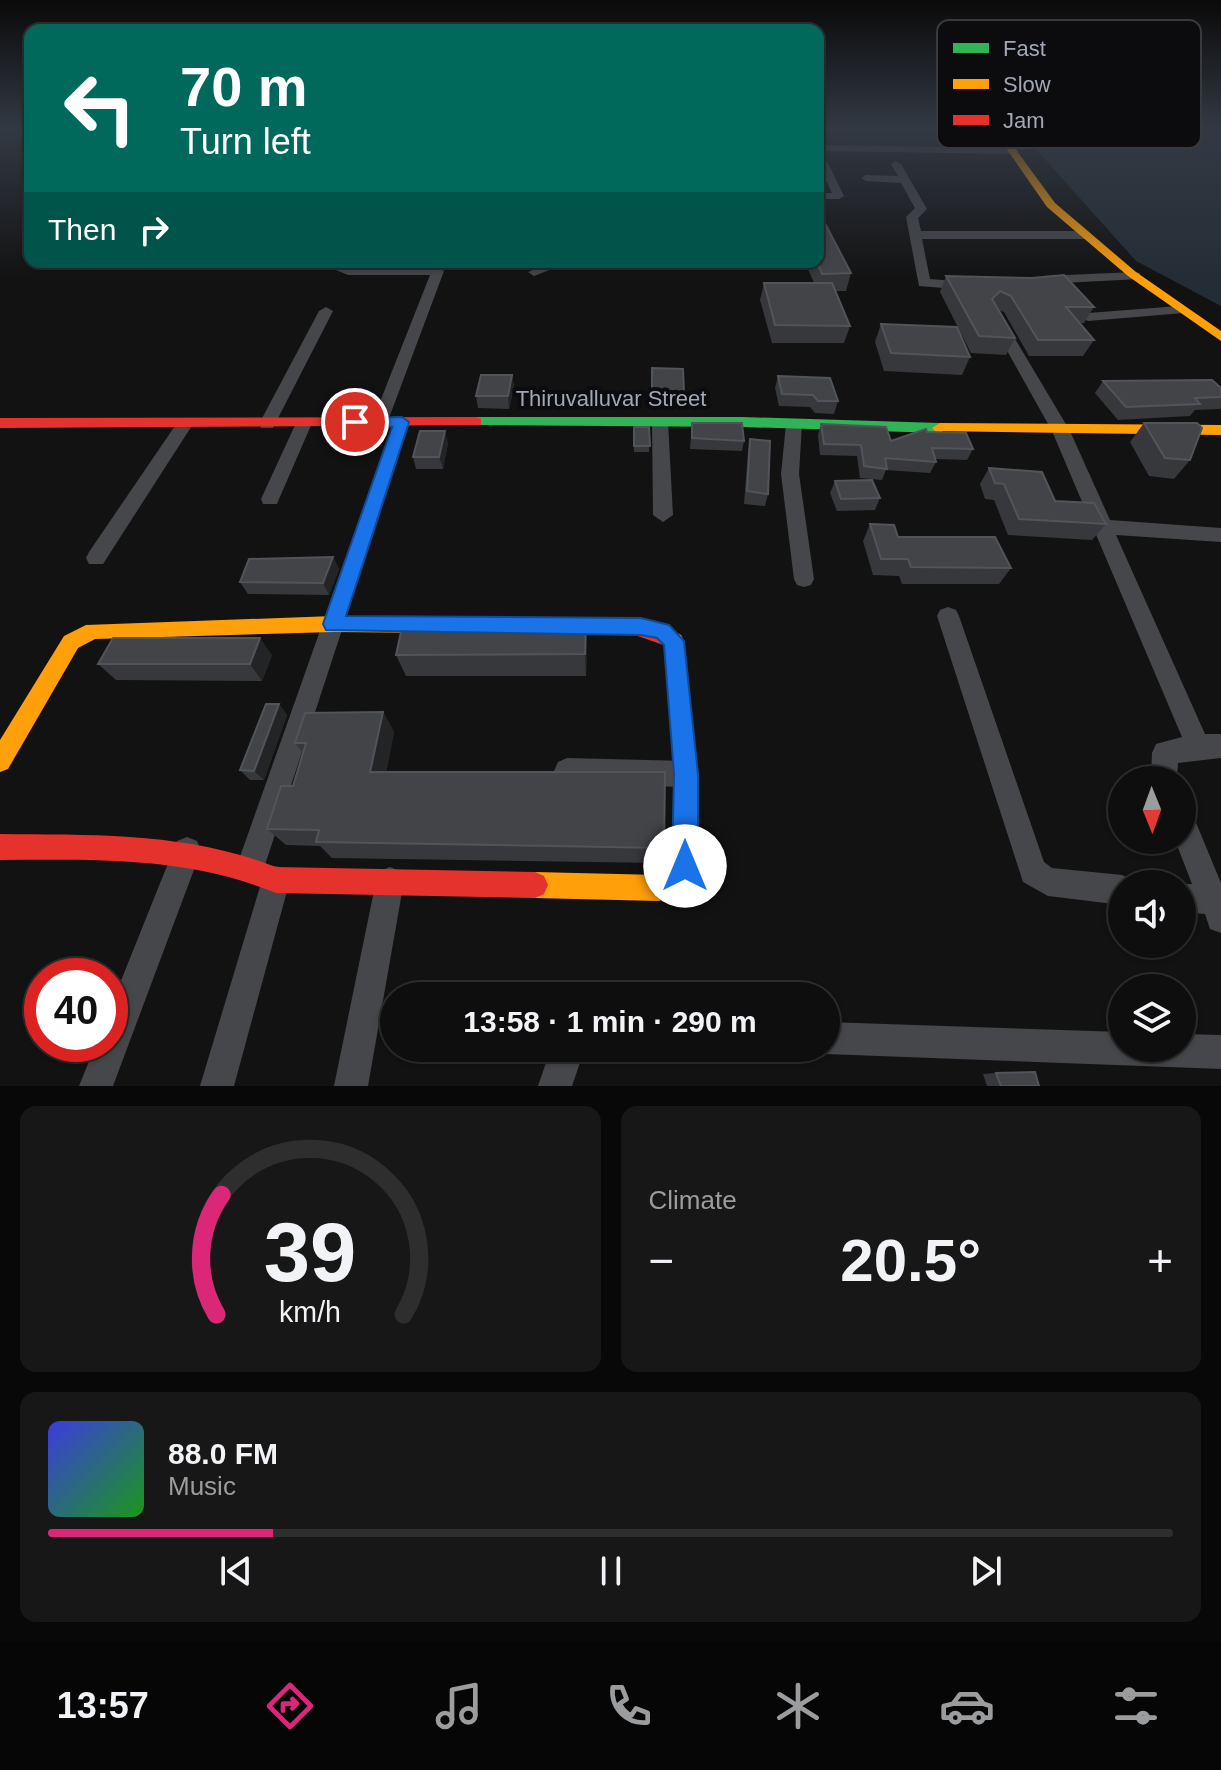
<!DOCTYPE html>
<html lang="en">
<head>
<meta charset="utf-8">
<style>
  :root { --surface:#0e0e0e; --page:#171717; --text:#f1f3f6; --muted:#9b9c9e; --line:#2e2e2e; --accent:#db2777 }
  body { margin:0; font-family:Helvetica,sans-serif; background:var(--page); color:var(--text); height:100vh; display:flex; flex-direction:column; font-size:30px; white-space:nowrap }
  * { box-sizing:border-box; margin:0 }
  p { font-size:26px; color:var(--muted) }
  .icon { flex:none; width:44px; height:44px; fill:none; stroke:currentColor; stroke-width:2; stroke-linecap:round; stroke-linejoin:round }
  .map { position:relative; height:1086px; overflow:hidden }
  .side { display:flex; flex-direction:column; gap:20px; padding:20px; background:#080808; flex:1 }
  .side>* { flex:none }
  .top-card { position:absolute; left:24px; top:24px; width:800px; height:244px; border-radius:16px; box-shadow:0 2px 6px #0004,0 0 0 2px var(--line); background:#00695c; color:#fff; overflow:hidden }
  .needle { width:52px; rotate:179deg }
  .fabs { position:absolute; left:1108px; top:766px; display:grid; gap:16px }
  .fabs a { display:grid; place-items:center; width:88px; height:88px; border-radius:50%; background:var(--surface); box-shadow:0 2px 6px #0004,0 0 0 2px var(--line); font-size:40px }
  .speed { position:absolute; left:24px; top:958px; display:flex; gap:16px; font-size:40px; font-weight:700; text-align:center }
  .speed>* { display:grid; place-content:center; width:104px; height:104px; border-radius:50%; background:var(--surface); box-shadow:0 2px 6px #0004,0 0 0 2px var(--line); line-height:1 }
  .speed .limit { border:12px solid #d22; background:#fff; color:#111 }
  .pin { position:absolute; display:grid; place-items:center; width:68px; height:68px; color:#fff; margin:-34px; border:4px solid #fff; border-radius:50%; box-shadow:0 2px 8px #0007 }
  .me { position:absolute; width:88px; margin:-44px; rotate:0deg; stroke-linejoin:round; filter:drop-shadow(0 0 6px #0008) }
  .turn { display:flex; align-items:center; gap:28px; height:168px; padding:0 24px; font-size:36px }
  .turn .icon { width:104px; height:104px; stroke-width:2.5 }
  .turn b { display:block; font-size:56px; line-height:68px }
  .then { display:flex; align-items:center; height:76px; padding:0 24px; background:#0003; gap:16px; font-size:30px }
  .big { font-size:60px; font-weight:700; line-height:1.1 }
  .side .tile { flex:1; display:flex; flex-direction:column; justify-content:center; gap:12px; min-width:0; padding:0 28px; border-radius:16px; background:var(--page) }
  .side .dial { align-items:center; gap:0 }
  .dial svg { height:208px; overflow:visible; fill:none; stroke:var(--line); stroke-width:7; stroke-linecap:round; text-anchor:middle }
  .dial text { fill:var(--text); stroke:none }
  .song { display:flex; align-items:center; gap:24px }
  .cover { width:96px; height:96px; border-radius:12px; background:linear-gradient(135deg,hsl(240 70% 55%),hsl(120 70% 35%)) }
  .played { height:8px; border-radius:4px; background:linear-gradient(90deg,var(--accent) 20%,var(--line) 20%) }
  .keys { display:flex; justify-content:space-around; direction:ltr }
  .heat { display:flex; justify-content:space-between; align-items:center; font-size:44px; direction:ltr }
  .side .tiles { flex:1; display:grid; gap:20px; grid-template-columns:1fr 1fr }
  .tile:last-child { grid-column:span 2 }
  .trip { position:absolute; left:380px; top:982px; width:460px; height:80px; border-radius:40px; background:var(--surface); box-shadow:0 2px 6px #0004,0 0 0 2px var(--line); font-weight:700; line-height:80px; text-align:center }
  .dock { display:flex; height:128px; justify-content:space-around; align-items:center; background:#060606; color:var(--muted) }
  .dock .icon { width:56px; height:56px }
  .dock .on { color:var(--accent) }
  .dock b { font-size:36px; color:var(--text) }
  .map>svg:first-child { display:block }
</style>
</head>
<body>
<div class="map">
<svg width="1221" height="1086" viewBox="0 0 1221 1086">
  <rect width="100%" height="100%" fill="#121212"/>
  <polygon fill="#242d35" points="1017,128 1221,128 1221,306 1136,261"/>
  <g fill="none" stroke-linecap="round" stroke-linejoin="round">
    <g fill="#46474b" fill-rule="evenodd">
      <polygon points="818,145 1014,148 1019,151 1014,154 822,151 844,196 839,199 818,199 818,193 832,193 818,163"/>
      <polygon points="896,161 901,164 927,209 918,218 921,231 1084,231 1090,235 1084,239 922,239 930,279 968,282 975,286 968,290 919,286 906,217 915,208 901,183 866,181 861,178 866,175 898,176 891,164"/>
      <polygon points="338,262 350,262 351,267 438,267 444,271 386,426 374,426 372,422 430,275 348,275 336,270"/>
      <polygon points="551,262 570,262 534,276 528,272"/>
      <polygon points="1135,272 1140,273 1140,279 1043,284 1036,280 1043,276"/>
      <polygon points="1179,306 1186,310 1184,313 1088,321 1081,317 1088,313"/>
      <polygon points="326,307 333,311 275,424 273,428 261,428 259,424 319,311"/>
      <polygon points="998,318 1005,322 1070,431 1110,520 1221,528 1221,542 1116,535 1205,734 1221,734 1221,758 1178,763 1177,780 1151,780 1152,753 1156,744 1182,737 1052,431 991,322"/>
      <polygon points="402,417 410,422 265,865 261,875 251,879 241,875 237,865 394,422"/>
      <polygon points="660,417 668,422 673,515 663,522 653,515 652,422"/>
      <polygon points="304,418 312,423 279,499 277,504 263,504 261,499 296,423"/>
      <polygon points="185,419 193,424 103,564 89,564 86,558 89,552 179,420"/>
      <polygon points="794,419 802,424 799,474 814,579 811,585 804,587 797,585 794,579 781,474 786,424"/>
      <polygon points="948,607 956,610 959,616 1044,862 1052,868 1122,875 1132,880 1134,884 1122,884 1122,905 1048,896 1023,882 937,616 940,610"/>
      <polygon points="567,758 686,761 695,765 699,774 695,783 686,787 567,784 558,780 554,771 558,762"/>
      <polygon points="1182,809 1192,813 1221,883 1221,933 1210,929 1205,914 1182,912 1182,884 1178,884 1192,884 1175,840 1182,840"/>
      <polygon points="187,837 197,841 201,851 113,1086 79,1086 96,1044 110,1044 110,1008 177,841"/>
      <polygon points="276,866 286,870 290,880 234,1086 200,1086 262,880 266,870"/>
      <polygon points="390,867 400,871 404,881 368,1086 334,1086 376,881 380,871"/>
      <polygon points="826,1022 1122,1032 1122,1048 1182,1048 1182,1034 1221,1035 1221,1069 826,1054 814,1048 826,1048"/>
      <polygon points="551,1048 585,1048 572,1086 538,1086"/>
    </g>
    <polygon fill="#30b455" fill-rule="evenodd" points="476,417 742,417 940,423 948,428 940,433 742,427 471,425 471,419"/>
    <g fill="#ff9f0a" fill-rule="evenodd">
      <polygon points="992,128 1000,128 1055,203 1136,272 1221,331 1221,341 1128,276 1047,207"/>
      <polygon points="940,423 1221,425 1221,435 935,431 932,428"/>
      <polygon points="333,616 441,617 448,619 451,625 448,631 441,633 333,632 95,639 78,648 8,769 0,772 0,740 64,636 86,625"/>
      <polygon points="669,629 681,635 684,641 698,774 698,866 686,892 659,901 535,898 526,894 522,885 526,876 535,872 659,875 669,872 672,865 674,774 664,646 659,638 662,632"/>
    </g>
    <g fill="#e5322d" fill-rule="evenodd">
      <polygon points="476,417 481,419 481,425 0,428 0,418"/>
      <polygon points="551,618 632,618 676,632 679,638 676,644 669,647 632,634 551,634 544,632 541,626 544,620"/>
      <path d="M0,834C95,835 186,832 276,867L535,872L544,876L548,885L544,894L535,898L276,893C184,856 97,860 0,860Z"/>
    </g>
  </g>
  <g fill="#37383b">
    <polygon points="805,262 818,262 851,273 846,291 835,291 850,326 844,343 772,343 760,300 764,283 814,283"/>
    <polygon points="946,276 1094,307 1084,323 1080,323 1094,340 1083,356 1029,356 1004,312 998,310 1015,338 1006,355 971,353 940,292"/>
    <polygon points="881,324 970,357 962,375 884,371 875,342"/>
    <polygon points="652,368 684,392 683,404 651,403"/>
    <polygon points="512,375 514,387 509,409 478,408 476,396"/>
    <polygon points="778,376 838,401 834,414 815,413 810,407 779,406 775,388"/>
    <polygon points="1103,381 1221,388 1221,408 1220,409 1195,410 1190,416 1118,420 1095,393"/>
    <polygon points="692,423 744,441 742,451 690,449"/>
    <polygon points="1144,423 1190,460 1174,479 1149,476 1130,442"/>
    <polygon points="821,424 891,441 927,432 973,449 967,460 935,459 936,462 930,473 886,470 882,480 860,478 857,456 820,455 818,435"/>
    <rect x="634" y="427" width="15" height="25"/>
    <polygon points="750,439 768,494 765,506 744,504 748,451"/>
    <polygon points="448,443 443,469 416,469 413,457"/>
    <polygon points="989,468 1055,501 1106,524 1092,540 1008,535 994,500 985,499 980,484"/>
    <polygon points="835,481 880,498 875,510 837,511 830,493"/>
    <polygon points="870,524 898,537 1011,568 999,584 902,584 899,576 873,575 863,541"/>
    <polygon points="333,557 339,569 329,595 248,594 240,582"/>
    <polygon points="587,642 586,676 406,676 396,655"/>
    <polygon points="272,655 262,681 116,680 98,664"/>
    <polygon points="279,704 287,715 264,780 250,780 240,770"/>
    <polygon points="383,712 394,732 386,772 664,848 661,863 332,858 320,846 286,845 267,829 293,786 303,753 295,743"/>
    <polygon points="996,1073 1039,1086 987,1086 983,1074"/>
  </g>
  <g fill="#232425">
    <polygon points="512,375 514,387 509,409 508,396"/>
    <polygon points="445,431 448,443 443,469 439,457"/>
    <polygon points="333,557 339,569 329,595 323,583"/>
    <polygon points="586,620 587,642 586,676 585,654"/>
    <polygon points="260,638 272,655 262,681 250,664"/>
    <polygon points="279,704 287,715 264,780 254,771"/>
    <polygon points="383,712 394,732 383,790 370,772"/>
  </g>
  <g fill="#424448" stroke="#515459" stroke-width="2">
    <polygon points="818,210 851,273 822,274 817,262 818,262"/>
    <polygon points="1064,275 1094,307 1066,307 1094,340 1038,340 1011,296 1000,291 992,299 1015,338 979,336 946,276 1032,278"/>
    <polygon points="764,283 832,283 850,326 775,325"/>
    <polygon points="881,324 957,327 970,357 891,353"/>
    <polygon points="652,368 683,369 684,392 652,391"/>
    <polygon points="481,375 512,375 508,396 476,396"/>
    <polygon points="778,376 830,378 838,401 818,401 813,395 782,394"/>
    <polygon points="1212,380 1221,388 1221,397 1195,398 1200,404 1126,407 1103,381"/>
    <polygon points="692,423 742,423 744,441 692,438"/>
    <polygon points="1144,423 1197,423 1202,428 1190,460 1165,458"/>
    <polygon points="821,424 886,427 891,441 926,429 927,432 966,433 973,449 932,448 936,462 885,458 887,469 864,466 861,445 824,444"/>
    <polygon points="634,427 649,427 650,446 634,446"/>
    <polygon points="420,431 445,431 439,457 413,457"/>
    <polygon points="750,439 770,441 768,494 747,491"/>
    <polygon points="989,468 1042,472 1055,501 1094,503 1106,524 1019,519 1004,484 995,483"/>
    <polygon points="872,480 880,498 841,499 835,481"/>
    <polygon points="870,524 894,525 898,537 995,537 1011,568 911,567 908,559 881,559"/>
    <polygon points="333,557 323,583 240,582 249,559"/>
    <polygon points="404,618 586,620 585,654 396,655"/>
    <polygon points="113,638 260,638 250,664 98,664"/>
    <polygon points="266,704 279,704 254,771 240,770"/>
    <polygon points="383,712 370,772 665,772 664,848 316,842 319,830 267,829 281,786 293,786 306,743 295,743 305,713"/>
    <polygon points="1035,1072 1039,1086 1001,1086 996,1073"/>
  </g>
  <linearGradient id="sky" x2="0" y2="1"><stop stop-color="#0a0a0a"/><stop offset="0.46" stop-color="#333944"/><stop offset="1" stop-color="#333944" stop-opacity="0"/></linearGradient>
  <rect width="1221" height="280" fill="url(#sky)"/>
  <polygon fill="#1a73e8" stroke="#114b97" stroke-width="2" points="402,417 409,422 346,616 641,618 669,625 684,641 698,774 698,866 695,876 685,879 676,876 672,866 674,774 664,645 657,638 641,635 326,630 323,624 392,427 355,427 347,422 355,418"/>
  <g text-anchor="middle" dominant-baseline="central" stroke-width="8" stroke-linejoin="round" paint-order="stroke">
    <g font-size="22" fill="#a1a7b5" stroke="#0c0c0e">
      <text x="611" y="398">Thiruvalluvar Street</text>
    </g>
  </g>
  <rect x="937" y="20" width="264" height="128" rx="12" fill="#0c0c0e" stroke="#393a40" stroke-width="2"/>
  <rect x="953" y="43" width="36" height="10" fill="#30b455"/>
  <rect x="953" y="79" width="36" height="10" fill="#ff9f0a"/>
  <rect x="953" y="115" width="36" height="10" fill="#e5322d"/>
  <g font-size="22" fill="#a1a7b5">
    <text x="1003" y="56">Fast</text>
    <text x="1003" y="92">Slow</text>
    <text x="1003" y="128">Jam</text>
  </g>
</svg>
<div class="fabs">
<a><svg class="needle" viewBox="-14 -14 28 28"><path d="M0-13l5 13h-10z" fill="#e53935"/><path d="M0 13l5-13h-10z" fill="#9b9c9e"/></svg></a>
<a><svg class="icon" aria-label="sound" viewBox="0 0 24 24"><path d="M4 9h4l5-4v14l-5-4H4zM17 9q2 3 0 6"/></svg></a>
<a><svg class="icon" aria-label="layers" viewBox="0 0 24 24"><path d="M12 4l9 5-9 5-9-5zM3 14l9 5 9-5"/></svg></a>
</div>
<div class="speed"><div class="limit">40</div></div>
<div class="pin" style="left:355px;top:422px;background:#d93025"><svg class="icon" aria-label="arrive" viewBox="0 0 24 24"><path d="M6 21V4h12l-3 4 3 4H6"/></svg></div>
<svg class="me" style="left:685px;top:866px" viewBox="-20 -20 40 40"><circle r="19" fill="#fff"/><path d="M0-13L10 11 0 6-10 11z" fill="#1a73e8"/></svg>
<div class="trip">13:58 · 1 min · 290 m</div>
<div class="top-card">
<div class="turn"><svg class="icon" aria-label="left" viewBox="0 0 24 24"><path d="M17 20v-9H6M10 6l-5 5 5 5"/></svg><div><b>70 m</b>Turn left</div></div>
<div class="then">Then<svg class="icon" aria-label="right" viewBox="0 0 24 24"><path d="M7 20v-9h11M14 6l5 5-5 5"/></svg></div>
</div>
</div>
<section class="side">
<div class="tiles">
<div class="tile dial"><svg viewBox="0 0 100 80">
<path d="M14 69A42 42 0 1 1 86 69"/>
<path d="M14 69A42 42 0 0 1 16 23" stroke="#db2777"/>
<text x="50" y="56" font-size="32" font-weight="700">39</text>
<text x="50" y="72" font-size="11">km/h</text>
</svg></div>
<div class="tile"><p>Climate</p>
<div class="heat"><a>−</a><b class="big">20.5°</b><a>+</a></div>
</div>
<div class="tile">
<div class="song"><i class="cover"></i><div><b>88.0 FM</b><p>Music</p></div></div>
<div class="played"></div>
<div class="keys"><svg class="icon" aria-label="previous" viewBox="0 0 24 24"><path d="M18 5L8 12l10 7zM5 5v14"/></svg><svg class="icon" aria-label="pause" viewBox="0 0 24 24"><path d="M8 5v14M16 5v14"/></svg><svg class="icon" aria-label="next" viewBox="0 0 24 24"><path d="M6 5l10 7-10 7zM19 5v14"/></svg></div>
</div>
</div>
</section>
<nav class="dock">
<b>13:57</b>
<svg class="icon on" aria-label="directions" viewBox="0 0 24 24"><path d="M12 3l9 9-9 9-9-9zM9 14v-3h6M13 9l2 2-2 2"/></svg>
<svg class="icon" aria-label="music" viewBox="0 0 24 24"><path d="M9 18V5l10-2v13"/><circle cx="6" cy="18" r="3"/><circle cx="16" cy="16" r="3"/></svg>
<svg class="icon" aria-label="phone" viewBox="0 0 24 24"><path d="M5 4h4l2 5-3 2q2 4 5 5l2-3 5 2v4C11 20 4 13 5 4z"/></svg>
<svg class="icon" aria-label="climate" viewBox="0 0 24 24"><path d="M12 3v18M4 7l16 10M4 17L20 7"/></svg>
<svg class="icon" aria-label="car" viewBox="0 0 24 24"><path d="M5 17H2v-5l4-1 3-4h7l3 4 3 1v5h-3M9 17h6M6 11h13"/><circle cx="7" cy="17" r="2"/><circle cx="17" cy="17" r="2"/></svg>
<svg class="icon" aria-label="filters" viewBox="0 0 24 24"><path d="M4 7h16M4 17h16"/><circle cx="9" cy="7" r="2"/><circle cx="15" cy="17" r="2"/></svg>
</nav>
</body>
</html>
